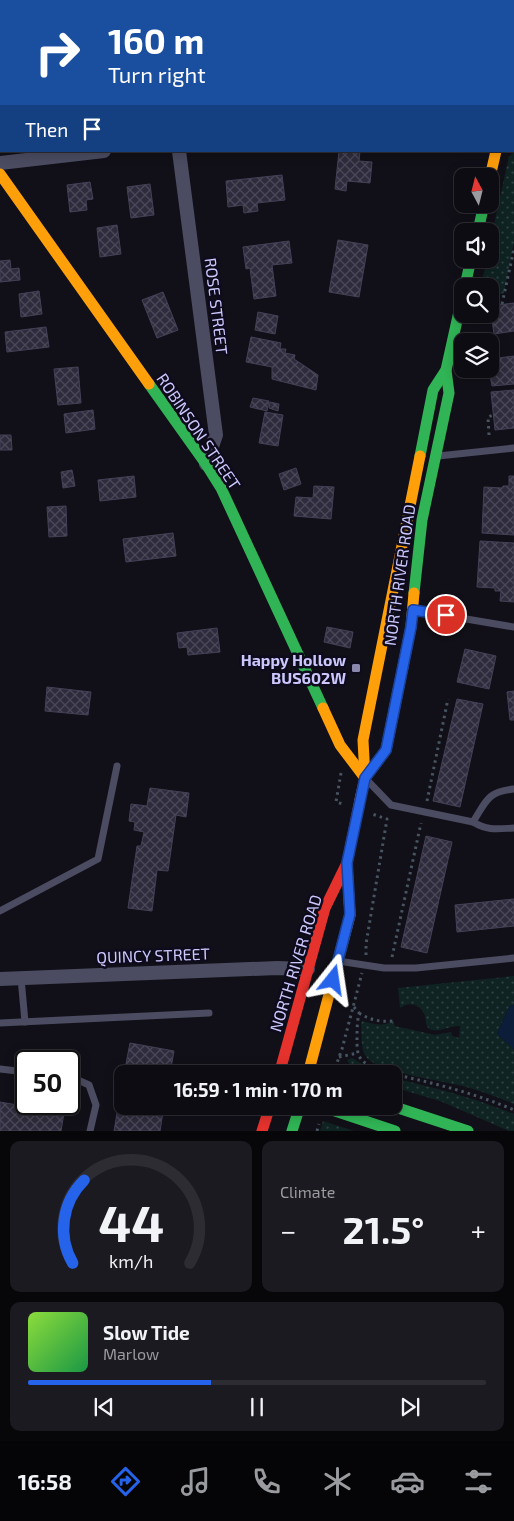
<!DOCTYPE html>
<html lang="en">
<head>
<meta charset="utf-8">
<style>
  :root { --surface:#0d0c12; --page:#1b1a20; --text:#f1f3f6; --muted:#9a9b9f; --line:#2d2c32; --accent:#2563eb }
  body { margin:0; font-family:"Exo 2",sans-serif; background:var(--page); color:var(--text); height:100vh; display:flex; flex-direction:column; font-size:19px; white-space:nowrap }
  * { box-sizing:border-box; margin:0 }
  p { font-size:16px; color:var(--muted) }
  .icon { flex:none; width:28px; height:28px; fill:none; stroke:currentColor; stroke-width:2; stroke-linecap:round; stroke-linejoin:round }
  .map { position:relative; height:1131px; overflow:hidden }
  .side { display:flex; flex-direction:column; gap:10px; padding:10px; background:#07070a; flex:1 }
  .side>* { flex:none }
  .hud { position:absolute; left:0px; top:0px; width:515px; height:152px; box-shadow:0 2px 12px #0003,0 0 0 1px var(--line); background:#1a4fa0; color:#fff; overflow:hidden }
  .needle { width:32px; rotate:353deg }
  .buttons { position:absolute; left:454px; top:168px; display:grid; gap:10px }
  .buttons a { display:grid; place-items:center; width:45px; height:45px; border-radius:10px; background:var(--surface); box-shadow:0 2px 12px #0003,0 0 0 1px var(--line); font-size:25px }
  .speed { position:absolute; left:15px; top:1050px; display:flex; gap:10px; font-size:25px; font-weight:700; text-align:center }
  .speed>* { display:grid; place-content:center; width:65px; height:65px; border-radius:50%; background:var(--surface); box-shadow:0 2px 12px #0003,0 0 0 1px var(--line); line-height:1 }
  .speed .limit { border:2px solid #111; border-radius:8px; background:#fff; color:#111 }
  .pin { position:absolute; display:grid; place-items:center; width:42px; height:42px; color:#fff; margin:-21px; border:2px solid #fff; border-radius:50%; box-shadow:0 1px 5px #0007 }
  .me { position:absolute; width:55px; margin:-28px; rotate:15deg; stroke-linejoin:round; filter:drop-shadow(0 0 4px #0008) }
  .turn { display:flex; align-items:center; gap:18px; height:105px; padding:0 25px; font-size:22px }
  .turn .icon { width:65px; height:65px; stroke-width:2.5 }
  .turn b { display:block; font-size:35px; line-height:42px }
  .then { display:flex; align-items:center; height:48px; padding:0 25px; background:#0003; gap:10px; font-size:19px }
  .big { font-size:38px; font-weight:700; line-height:1.1 }
  .side .card { flex:1; display:flex; flex-direction:column; justify-content:center; gap:8px; min-width:0; padding:0 18px; border-radius:10px; background:var(--page) }
  .side .dial { align-items:center; gap:0 }
  .dial svg { height:130px; overflow:visible; fill:none; stroke:var(--line); stroke-width:7; stroke-linecap:round; text-anchor:middle }
  .dial text { fill:var(--text); stroke:none }
  .song { display:flex; align-items:center; gap:15px }
  .cover { width:60px; height:60px; border-radius:8px; background:linear-gradient(135deg,hsl(90 70% 55%),hsl(140 70% 35%)) }
  .played { height:5px; border-radius:2px; background:linear-gradient(90deg,var(--accent) 40%,var(--line) 40%) }
  .keys { display:flex; justify-content:space-around; direction:ltr }
  .heat { display:flex; justify-content:space-between; align-items:center; font-size:28px; direction:ltr }
  .side .tiles { flex:1; display:grid; gap:10px; grid-template-columns:1fr 1fr }
  .card:last-child { grid-column:span 2 }
  .trip { position:absolute; left:114px; top:1065px; width:288px; height:50px; border-radius:10px; background:var(--surface); box-shadow:0 2px 12px #0003,0 0 0 1px var(--line); font-weight:700; line-height:50px; text-align:center }
  .tab-bar { display:flex; height:80px; justify-content:space-around; align-items:center; background:#050507; color:var(--muted) }
  .tab-bar .icon { width:35px; height:35px }
  .tab-bar .active { color:var(--accent) }
  .tab-bar b { font-size:22px; color:var(--text) }
  .map>svg:first-child { display:block }
</style>
</head>
<body>
<div class="map">
<svg width="514" height="1131" viewBox="0 0 514 1131">
  <defs>
    <pattern id="grass-dots" width="8" height="8" patternUnits="userSpaceOnUse" patternTransform="scale(1.25)"><rect width="8" height="8" fill="#0f2323"/><path d="M2 2h.1M6 6h.1" fill="none" stroke="#314144" stroke-width="1.8" stroke-linecap="round"/></pattern>
    <pattern id="building-cross-hatch" width="8" height="8" patternUnits="userSpaceOnUse" patternTransform="scale(1.25)"><rect width="8" height="8" fill="#2e2c3c"/><path d="M0 0l8 8M0 8l8-8" fill="none" stroke="#4b4959"/></pattern>
  </defs>
  <rect width="100%" height="100%" fill="#111018"/>
  <g fill="url(#grass-dots)">
    <polygon points="514,153 514,243 504,293 490,298 490,286 481,286 487,259 490,259 490,243 509,156"/>
    <path d="M514,976V1005L509,1007L497,1034L514,1049V1104C498,1097 480,1091 463,1086C442,1081 379,1072 367,1058C360,1050 362,1034 361,1024L362,1021C373,1024 383,1027 393,1021L395,1026L435,1035L451,1032L452,1036L459,1038L460,1026C450,1025 442,1032 432,1030C424,1028 427,1019 424,1013C419,1004 408,1001 400,1008L398,988Z"/>
    <path d="M352,1058C361,1062 368,1069 377,1074H357L351,1067L347,1060Z"/>
    <path d="M392,1078C434,1087 474,1098 514,1114V1131H509L440,1101L393,1087Z"/>
    <polygon points="323,1121 354,1131 320,1131"/>
  </g>
  <polygon fill="#0c1d39" points="514,1005 514,1049 497,1034 509,1007"/>
  <g fill="url(#building-cross-hatch)" stroke="#444157">
    <rect x="367" y="0" width="31" height="1"/>
    <rect x="0" y="65" width="1" height="23"/>
    <polygon points="339,151 360,151 359,161 372,162 370,183 347,181 346,191 335,189"/>
    <polygon points="282,175 285,200 257,203 258,211 244,213 243,205 228,207 226,181"/>
    <polygon points="90,182 93,199 86,200 87,210 70,212 67,185"/>
    <polygon points="150,184 154,215 131,218 127,187"/>
    <polygon points="117,225 121,254 100,257 97,228"/>
    <polygon points="338,240 368,245 359,297 329,292"/>
    <polygon points="289,241 292,263 272,265 276,296 254,299 250,268 246,269 243,247"/>
    <polygon points="10,260 11,269 19,268 20,280 0,282 0,261"/>
    <polygon points="39,291 42,314 21,317 19,294"/>
    <polygon points="163,292 178,330 157,338 142,300"/>
    <polygon points="514,303 514,331 494,334 490,306"/>
    <polygon points="258,312 278,316 275,334 255,330"/>
    <polygon points="46,327 49,347 7,352 5,332"/>
    <polygon points="251,337 281,343 280,349 286,349 285,353 295,355 294,359 318,375 316,390 272,379 272,367 246,362"/>
    <polygon points="514,356 514,384 492,386 489,369 490,359"/>
    <polygon points="78,367 81,403 58,405 54,369"/>
    <polygon points="514,390 514,428 495,430 491,392"/>
    <polygon points="253,398 269,401 267,411 250,407"/>
    <polygon points="270,402 279,404 278,411 269,408"/>
    <polygon points="93,410 95,429 66,433 64,414"/>
    <polygon points="265,412 283,415 278,446 259,443"/>
    <polygon points="0,435 11,435 12,450 0,450"/>
    <polygon points="296,468 301,484 284,490 279,474"/>
    <polygon points="72,470 75,486 63,488 61,472"/>
    <polygon points="134,476 136,497 100,501 98,480"/>
    <polygon points="509,476 514,476 514,535 482,533 484,487 502,488 503,486 509,486"/>
    <polygon points="314,486 334,487 331,519 294,516 296,497 313,498"/>
    <polygon points="66,506 67,536 49,537 47,507"/>
    <polygon points="173,533 176,556 126,562 123,539"/>
    <polygon points="480,541 514,543 514,602 500,601 501,591 495,591 495,588 477,587"/>
    <polygon points="327,627 353,632 350,648 324,642"/>
    <polygon points="217,628 220,652 188,655 187,647 179,648 177,633"/>
    <polygon points="465,649 496,656 489,689 457,682"/>
    <polygon points="47,687 91,692 88,715 45,711"/>
    <polygon points="514,691 514,720 510,720 507,692"/>
    <polygon points="457,699 483,704 460,807 433,801"/>
    <polygon points="150,788 189,793 186,817 176,815 168,871 157,870 152,911 128,908 137,846 141,846 144,832 134,830 135,822 129,821 131,804 147,806"/>
    <polygon points="426,836 452,842 427,953 401,947"/>
    <polygon points="514,899 514,926 457,932 455,905"/>
    <polygon points="130,1043 174,1051 170,1074 124,1074"/>
    <polygon points="122,1084 122,1106 164,1106 160,1131 114,1131"/>
    <polygon points="0,1102 64,1113 61,1131 0,1131"/>
  </g>
  <g fill="none" stroke-linecap="round" stroke-linejoin="round">
    <g stroke="#475561" stroke-width="3" stroke-dasharray="2.5 4" stroke-linecap="butt">
      <polyline points="511,1 511,0"/>
      <polyline points="456,250 460,231"/>
      <polyline points="502,304 514,249"/>
      <polyline points="489,435 488,417 493,415"/>
      <polyline points="341,773 336,802 343,804"/>
      <polyline points="427,801 448,699"/>
      <polyline points="366,955 366,944 387,819 372,814"/>
      <polyline points="392,957 421,823"/>
      <path d="M354,1007L359,1013C357,1022 357,1031 357,1041C357,1044 357,1049 358,1053C361,1065 379,1071 390,1074"/>
      <path d="M359,1013C370,1020 380,1022 393,1021"/>
      <polyline points="339,1057 358,1053"/>
      <polyline points="333,1074 342,1049 362,973"/>
      <path d="M392,1074C434,1083 474,1093 514,1110"/>
      <polyline points="317,1131 319,1124"/>
    </g>
    <g stroke="#4b4b61" stroke-width="7">
      <polyline points="438,456 514,448"/>
      <polyline points="413,610 514,627"/>
      <path d="M366,779L391,805L473,822C488,831 497,829 514,828"/>
      <path d="M473,822C487,800 487,792 514,789"/>
      <polyline points="0,911 98,859 117,766"/>
      <polyline points="338,961 384,968 416,968 514,958"/>
      <polyline points="21,978 25,1022"/>
      <polyline points="0,1023 209,1013"/>
      <polyline points="0,1069 26,1072"/>
      <polyline points="69,1076 89,1085 96,1105 90,1131"/>
    </g>
    <g stroke="#4b4b61" stroke-width="14">
      <polyline points="161,0 161,1"/>
      <polyline points="296,0 297,1"/>
      <polyline points="179,151 216,435 206,464"/>
      <polyline points="0,163 104,151"/>
      <polyline points="0,979 277,968 308,969"/>
    </g>
    <g stroke="#30b455" stroke-width="11">
      <polyline points="478,231 484,204"/>
      <polyline points="465,286 471,259"/>
      <polyline points="149,384 206,464 221,488 323,708"/>
      <polyline points="420,456 433,390 446,370"/>
      <polyline points="414,593 422,520 449,393 446,370 462,298"/>
      <polyline points="320,1106 395,1131"/>
      <polyline points="392,1106 468,1131"/>
      <polyline points="292,1131 300,1106"/>
    </g>
    <g stroke="#ff9f0a" stroke-width="11">
      <polyline points="514,70 514,71"/>
      <polyline points="0,174 149,384"/>
      <polyline points="490,177 496,151"/>
      <polyline points="323,708 340,745 365,778"/>
      <polyline points="365,778 386,750 411,627 414,593"/>
      <polyline points="360,800 365,778 363,740 420,456"/>
      <polyline points="279,1074 280,1071 289,1074"/>
      <polyline points="308,1074 350,915 347,864"/>
    </g>
    <g stroke="#e5322d" stroke-width="11">
      <polyline points="280,1071 325,908 347,863 360,800"/>
      <polyline points="262,1131 270,1106"/>
    </g>
  </g>
  <g fill="none" stroke-linecap="round" stroke-linejoin="round">
    <g stroke="#184099" stroke-width="12">
      <polyline id="route" points="333,980 350,914 347,863 365,778 386,750 411,627 413,610 446,615"/>
    </g>
    <use href="#route" stroke="#2563eb" stroke-width="9"/>
  </g>
  <rect fill="#8b88ae" stroke="#0e0c1c" stroke-width="2" x="351" y="663" width="10" height="10" rx="2.5"/>
  <g text-anchor="middle" dominant-baseline="central" stroke-width="5" stroke-linejoin="round" paint-order="stroke">
    <g font-size="16" fill="#ccc8fe" stroke="#0e0c1c">
      <text transform="translate(217 306) rotate(83)">ROSE STREET</text>
      <text transform="translate(199 431) rotate(56)">ROBINSON STREET</text>
      <text transform="translate(399 575) rotate(-82)">NORTH RIVER ROAD</text>
      <text transform="translate(153 955) rotate(-2)">QUINCY STREET</text>
      <text transform="translate(295 963) rotate(-73)">NORTH RIVER ROAD</text>
    </g>
    <g font-size="16" font-weight="bold" fill="#ccc8fe" stroke="#0e0c1c" text-anchor="end">
      <text x="346" y="659">Happy Hollow<tspan x="346" dy="18">BUS602W</tspan></text>
    </g>
  </g>
</svg>
<div class="buttons">
<a><svg class="needle" viewBox="-14 -14 28 28"><path d="M0-13l5 13h-10z" fill="#e53935"/><path d="M0 13l5-13h-10z" fill="#9a9b9f"/></svg></a>
<a><svg class="icon" aria-label="sound" viewBox="0 0 24 24"><path d="M4 9h4l5-4v14l-5-4H4zM17 9q2 3 0 6"/></svg></a>
<a><svg class="icon" aria-label="search" viewBox="0 0 24 24"><circle cx="10" cy="10" r="6"/><path d="M15 15l6 6"/></svg></a>
<a><svg class="icon" aria-label="layers" viewBox="0 0 24 24"><path d="M12 4l9 5-9 5-9-5zM3 14l9 5 9-5"/></svg></a>
</div>
<div class="speed"><div class="limit">50</div></div>
<div class="pin" style="left:446px;top:615px;background:#d93025"><svg class="icon" aria-label="arrive" viewBox="0 0 24 24"><path d="M6 21V4h12l-3 4 3 4H6"/></svg></div>
<svg class="me" style="left:333px;top:980px" viewBox="-20 -20 40 40"><path d="M0-17L14 15 0 8-14 15z" fill="#2563eb" stroke="#fff" stroke-width="4"/></svg>
<div class="trip">16:59 · 1 min · 170 m</div>
<div class="hud">
<div class="turn"><svg class="icon" aria-label="right" viewBox="0 0 24 24"><path d="M7 20v-9h11M14 6l5 5-5 5"/></svg><div><b>160 m</b>Turn right</div></div>
<div class="then">Then<svg class="icon" aria-label="arrive" viewBox="0 0 24 24"><path d="M6 21V4h12l-3 4 3 4H6"/></svg></div>
</div>
</div>
<section class="side">
<div class="tiles">
<div class="card dial"><svg viewBox="0 0 100 80">
<path d="M14 69A42 42 0 1 1 86 69"/>
<path d="M14 69A42 42 0 0 1 21 18" stroke="#2563eb"/>
<text x="50" y="56" font-size="32" font-weight="700">44</text>
<text x="50" y="72" font-size="11">km/h</text>
</svg></div>
<div class="card"><p>Climate</p>
<div class="heat"><a>−</a><b class="big">21.5°</b><a>+</a></div>
</div>
<div class="card">
<div class="song"><i class="cover"></i><div><b>Slow Tide</b><p>Marlow</p></div></div>
<div class="played"></div>
<div class="keys"><svg class="icon" aria-label="previous" viewBox="0 0 24 24"><path d="M18 5L8 12l10 7zM5 5v14"/></svg><svg class="icon" aria-label="pause" viewBox="0 0 24 24"><path d="M8 5v14M16 5v14"/></svg><svg class="icon" aria-label="next" viewBox="0 0 24 24"><path d="M6 5l10 7-10 7zM19 5v14"/></svg></div>
</div>
</div>
</section>
<nav class="tab-bar">
<b>16:58</b>
<svg class="icon active" aria-label="directions" viewBox="0 0 24 24"><path d="M12 3l9 9-9 9-9-9zM9 14v-3h6M13 9l2 2-2 2"/></svg>
<svg class="icon" aria-label="music" viewBox="0 0 24 24"><path d="M9 18V5l10-2v13"/><circle cx="6" cy="18" r="3"/><circle cx="16" cy="16" r="3"/></svg>
<svg class="icon" aria-label="phone" viewBox="0 0 24 24"><path d="M5 4h4l2 5-3 2q2 4 5 5l2-3 5 2v4C11 20 4 13 5 4z"/></svg>
<svg class="icon" aria-label="climate" viewBox="0 0 24 24"><path d="M12 3v18M4 7l16 10M4 17L20 7"/></svg>
<svg class="icon" aria-label="car" viewBox="0 0 24 24"><path d="M5 17H2v-5l4-1 3-4h7l3 4 3 1v5h-3M9 17h6M6 11h13"/><circle cx="7" cy="17" r="2"/><circle cx="17" cy="17" r="2"/></svg>
<svg class="icon" aria-label="filters" viewBox="0 0 24 24"><path d="M4 7h16M4 17h16"/><circle cx="9" cy="7" r="2"/><circle cx="15" cy="17" r="2"/></svg>
</nav>
</body>
</html>
